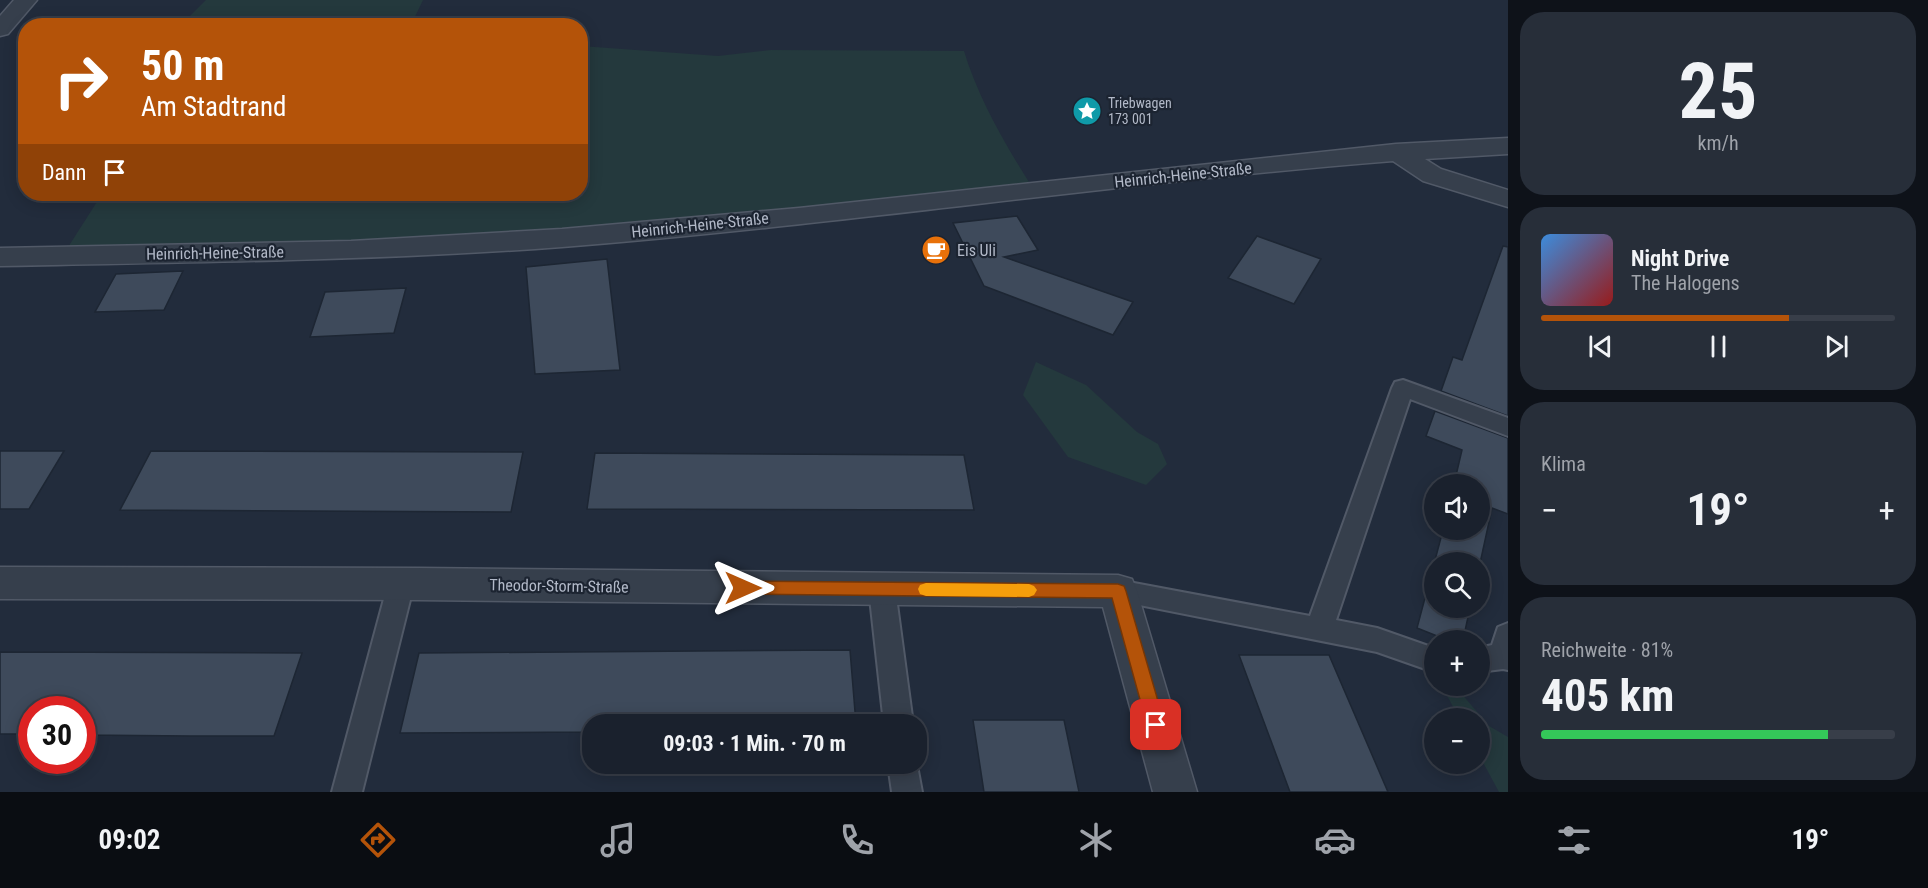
<!DOCTYPE html>
<html lang="de">
<head>
<meta charset="utf-8">
<style>
  :root { --surface:#1a212d; --page:#272e39; --text:#f1f3f6; --muted:#9fa3aa; --line:#383e49; --accent:#b45309 }
  body { margin:0; font-family:"Roboto Condensed",sans-serif; background:var(--page); color:var(--text); height:100vh; display:flex; flex-direction:column; font-size:22px; white-space:nowrap }
  * { box-sizing:border-box; margin:0 }
  p { font-size:20px; color:var(--muted) }
  .icon { flex:none; width:33px; height:33px; fill:none; stroke:currentColor; stroke-width:2; stroke-linecap:round; stroke-linejoin:round }
  .map { position:relative; flex:1; overflow:hidden }
  .side { display:flex; flex-direction:column; gap:12px; padding:12px; background:#0e1219; width:420px }
  .side>* { flex:none }
  .guide { position:absolute; left:18px; top:18px; width:570px; height:183px; border-radius:24px; box-shadow:0 3px 15px #0003,0 0 0 2px var(--line); background:#b45309; color:#fff; overflow:hidden }
  .buttons { position:absolute; left:1424px; top:474px; display:grid; gap:12px }
  .buttons a { display:grid; place-items:center; width:66px; height:66px; border-radius:50%; background:var(--surface); box-shadow:0 3px 15px #0003,0 0 0 2px var(--line); font-size:30px }
  .speed { position:absolute; left:18px; top:696px; display:flex; gap:12px; font-size:30px; font-weight:700; text-align:center }
  .speed>* { display:grid; place-content:center; width:78px; height:78px; border-radius:50%; background:var(--surface); box-shadow:0 3px 15px #0003,0 0 0 2px var(--line); line-height:1 }
  .speed .limit { border:9px solid #d22; background:#fff; color:#111 }
  .pin { position:absolute; display:grid; place-items:center; width:51px; height:51px; color:#fff; margin:-26px; border-radius:12px; box-shadow:0 3px 9px #0006 }
  .me { position:absolute; width:66px; margin:-33px; rotate:90deg; stroke-linejoin:round; filter:drop-shadow(0 0 4px #0008) }
  .turn { display:flex; align-items:center; gap:21px; height:126px; padding:0 24px; font-size:27px }
  .turn .icon { width:78px; height:78px; stroke-width:2.5 }
  .turn b { display:block; font-size:42px; line-height:51px }
  .then { display:flex; align-items:center; height:57px; padding:0 24px; background:#0003; gap:12px; font-size:22px }
  .big { font-size:45px; font-weight:700; line-height:1.1 }
  .side .card { flex:1; display:flex; flex-direction:column; justify-content:center; gap:9px; min-width:0; padding:0 21px; border-radius:24px; background:var(--page) }
  .side .dial { align-items:center; gap:0 }
  .dial b { font-size:78px; line-height:1 }
  .song { display:flex; align-items:center; gap:18px }
  .cover { width:72px; height:72px; border-radius:9px; background:linear-gradient(135deg,hsl(210 70% 55%),hsl(0 70% 35%)) }
  .played { height:6px; border-radius:3px; background:linear-gradient(90deg,var(--accent) 70%,var(--line) 70%) }
  .keys { display:flex; justify-content:space-around; direction:ltr }
  .heat { display:flex; justify-content:space-between; align-items:center; font-size:33px; direction:ltr }
  .charge { height:9px; border-radius:4px; background:linear-gradient(90deg,#34c759 81%,var(--line) 0) }
  .trip { position:absolute; left:582px; top:714px; width:345px; height:60px; border-radius:24px; background:var(--surface); box-shadow:0 3px 15px #0003,0 0 0 2px var(--line); font-weight:700; line-height:60px; text-align:center }
  .menu { display:flex; height:96px; justify-content:space-around; align-items:center; background:#0a0d12; color:var(--muted) }
  .menu .icon { width:42px; height:42px }
  .menu .selected { color:var(--accent) }
  .menu b { font-size:27px; color:var(--text) }
  main { display:flex; flex:1; min-height:0 }
  .map>svg:first-child { display:block }
</style>
</head>
<body>
<main>
<div class="map">
<svg width="1508" height="792" viewBox="0 0 1508 792">
  <rect width="100%" height="100%" fill="#222c3c"/>
  <g fill="#24393d">
    <polygon points="206,0 423,0 411,25 181,25"/>
    <path d="M581,46L718,56L771,50L964,51C978,98 1007,148 1034,190L668,227L63,255L102,194H580Z"/>
    <polygon points="1036,362 1086,385 1137,432 1158,444 1167,464 1146,485 1068,457 1023,395"/>
    <polygon points="1442,686 1455,686 1489,726 1508,737 1508,792 1499,792 1479,755 1479,718 1459,718"/>
  </g>
  <g fill="#3e4a5b" stroke="#1d2633" stroke-width="1.5">
    <polygon points="1017,216 1038,250 1004,257 1133,302 1113,335 984,286 953,223"/>
    <polygon points="1257,236 1321,259 1294,304 1228,278"/>
    <polygon points="1503,246 1508,247 1508,416 1441,391 1453,357 1462,360"/>
    <polygon points="607,259 620,370 535,374 526,267"/>
    <polygon points="183,271 164,310 95,312 116,274"/>
    <polygon points="406,288 394,333 310,337 325,292"/>
    <polygon points="1435,411 1508,438 1508,514 1492,508 1479,568 1479,562 1434,562 1434,608 1470,608 1463,640 1447,640 1417,628 1443,530 1479,530 1479,484 1454,484 1462,450 1426,436"/>
    <polygon points="0,451 64,451 29,509 0,509"/>
    <polygon points="151,451 523,452 511,512 120,510"/>
    <polygon points="595,453 964,455 974,510 587,509"/>
    <polygon points="850,650 856,724 592,724 592,732 400,733 419,653"/>
    <polygon points="0,652 302,653 274,736 191,736 82,735 82,710 32,710 32,734 0,734"/>
    <polygon points="1239,655 1329,655 1388,792 1290,792"/>
    <polygon points="973,720 1064,720 1079,792 984,792"/>
  </g>
  <g fill="none" stroke-linecap="round" stroke-linejoin="round">
    <g stroke="#515967" stroke-width="4">
      <g id="service">
        <polygon points="1403,380 1508,418 1508,436 1410,399 1336,620 1377,628 1434,648 1434,672 1377,652 1109,599 1105,591 1109,583 1118,580 1310,616 1392,388 1395,382"/>
        <polygon points="401,573 410,576 414,584 362,792 332,792 388,584 392,576"/>
        <polygon points="882,578 891,581 895,589 913,724 884,724 869,589 873,581"/>
        <polygon points="1508,623 1508,670 1503,669 1479,672 1479,648 1492,645 1498,627"/>
        <polygon points="916,760 922,792 892,792 888,764 916,764"/>
      </g>
    </g>
    <g stroke="#515967" stroke-width="3">
      <g id="minor">
        <polygon points="14,0 37,0 8,34 0,36 0,16"/>
        <path d="M1508,138V154L1425,159L1441,169L1508,190V207L1423,181L1393,161C1115,183 839,225 562,247C375,261 187,262 0,266V248L351,241L562,229L799,208L1396,144Z"/>
        <polygon points="0,567 419,568 1118,575 1132,579 1137,591 1197,792 1153,792 1103,607 419,600 0,599"/>
      </g>
    </g>
    <use href="#service" fill="#363f4c" fill-rule="evenodd"/>
    <use href="#minor" fill="#363f4c" fill-rule="evenodd"/>
  </g>
  <polygon fill="#b45309" stroke="#753606" stroke-width="1.5" points="743,581 1118,584 1124,586 1126,591 1165,725 1162,731 1156,733 1150,731 1147,725 1112,598 743,594 738,592 735,588 738,583"/>
  <polygon fill="#f59e0b" points="926,583 1029,584 1034,586 1037,590 1034,595 1029,597 926,596 920,594 918,589 920,585"/>
  <defs>
    <g id="sight-disc" transform="scale(1.5)"><circle r="9.5" fill="#0f9aa8" stroke="#1c2431"/><path d="M0-6L1.8-2.2L6-1.7L2.9 1.2L3.7 5.4L0 3.3L-3.7 5.4L-2.9 1.2L-6-1.7L-1.8-2.2Z" fill="#fff"/></g>
    <g id="cafe-disc" transform="scale(1.5)"><circle r="9.5" fill="#e8710a" stroke="#1c2431"/><path d="M-5.5-4.5H6V0H3Q3 3.5 0 3.5H-2.5Q-5.5 3.5-5.5 0ZM3-3.2v2h1.7v-2ZM-6 4.5H4V6H-6Z" fill="#fff"/></g>
  </defs>
  <g fill-rule="evenodd">
    <use href="#sight-disc" x="1087" y="111"/>
    <use href="#cafe-disc" x="936" y="250"/>
  </g>
  <g text-anchor="middle" dominant-baseline="central" stroke-width="4.5" stroke-linejoin="round" paint-order="stroke">
    <g font-size="14" fill="#b2b9c8" stroke="#1c2431" text-anchor="start">
      <text x="1108" y="103">Triebwagen<tspan x="1108" dy="16">173 001</tspan></text>
    </g>
    <g font-size="16" fill="#b2b9c8" stroke="#1c2431">
      <text transform="translate(1183 175) rotate(-6)">Heinrich-Heine-Straße</text>
      <text transform="translate(700 225) rotate(-6)">Heinrich-Heine-Straße</text>
      <text transform="translate(215 253) rotate(-1)">Heinrich-Heine-Straße</text>
      <text transform="translate(559 586) rotate(1)">Theodor-Storm-Straße</text>
    </g>
    <g font-size="16" fill="#b2b9c8" stroke="#1c2431" text-anchor="start">
      <text x="957" y="250">Eis Uli</text>
    </g>
  </g>
</svg>
<div class="buttons">
<a><svg class="icon" aria-label="sound" viewBox="0 0 24 24"><path d="M4 9h4l5-4v14l-5-4H4zM17 9q2 3 0 6"/></svg></a>
<a><svg class="icon" aria-label="search" viewBox="0 0 24 24"><circle cx="10" cy="10" r="6"/><path d="M15 15l6 6"/></svg></a>
<a>+</a>
<a>−</a>
</div>
<div class="speed"><div class="limit">30</div></div>
<div class="pin" style="left:1156px;top:725px;background:#d93025"><svg class="icon" aria-label="arrive" viewBox="0 0 24 24"><path d="M6 21V4h12l-3 4 3 4H6"/></svg></div>
<svg class="me" style="left:743px;top:588px" viewBox="-20 -20 40 40"><path d="M0-17L14 15 0 8-14 15z" fill="#b45309" stroke="#fff" stroke-width="4"/></svg>
<div class="trip">09:03 · 1 Min. · 70 m</div>
<div class="guide">
<div class="turn"><svg class="icon" aria-label="right" viewBox="0 0 24 24"><path d="M7 20v-9h11M14 6l5 5-5 5"/></svg><div><b>50 m</b>Am Stadtrand</div></div>
<div class="then">Dann<svg class="icon" aria-label="arrive" viewBox="0 0 24 24"><path d="M6 21V4h12l-3 4 3 4H6"/></svg></div>
</div>
</div>
<section class="side">
<div class="card dial"><b>25</b><p>km/h</p></div>
<div class="card">
<div class="song"><i class="cover"></i><div><b>Night Drive</b><p>The Halogens</p></div></div>
<div class="played"></div>
<div class="keys"><svg class="icon" aria-label="previous" viewBox="0 0 24 24"><path d="M18 5L8 12l10 7zM5 5v14"/></svg><svg class="icon" aria-label="pause" viewBox="0 0 24 24"><path d="M8 5v14M16 5v14"/></svg><svg class="icon" aria-label="next" viewBox="0 0 24 24"><path d="M6 5l10 7-10 7zM19 5v14"/></svg></div>
</div>
<div class="card"><p>Klima</p>
<div class="heat"><a>−</a><b class="big">19°</b><a>+</a></div>
</div>
<div class="card"><p>Reichweite · 81%</p><b class="big">405 km</b><div class="charge"></div></div>
</section>
</main>
<nav class="menu">
<b>09:02</b>
<svg class="icon selected" aria-label="directions" viewBox="0 0 24 24"><path d="M12 3l9 9-9 9-9-9zM9 14v-3h6M13 9l2 2-2 2"/></svg>
<svg class="icon" aria-label="music" viewBox="0 0 24 24"><path d="M9 18V5l10-2v13"/><circle cx="6" cy="18" r="3"/><circle cx="16" cy="16" r="3"/></svg>
<svg class="icon" aria-label="phone" viewBox="0 0 24 24"><path d="M5 4h4l2 5-3 2q2 4 5 5l2-3 5 2v4C11 20 4 13 5 4z"/></svg>
<svg class="icon" aria-label="climate" viewBox="0 0 24 24"><path d="M12 3v18M4 7l16 10M4 17L20 7"/></svg>
<svg class="icon" aria-label="car" viewBox="0 0 24 24"><path d="M5 17H2v-5l4-1 3-4h7l3 4 3 1v5h-3M9 17h6M6 11h13"/><circle cx="7" cy="17" r="2"/><circle cx="17" cy="17" r="2"/></svg>
<svg class="icon" aria-label="filters" viewBox="0 0 24 24"><path d="M4 7h16M4 17h16"/><circle cx="9" cy="7" r="2"/><circle cx="15" cy="17" r="2"/></svg>
<b>19°</b>
</nav>
</body>
</html>
